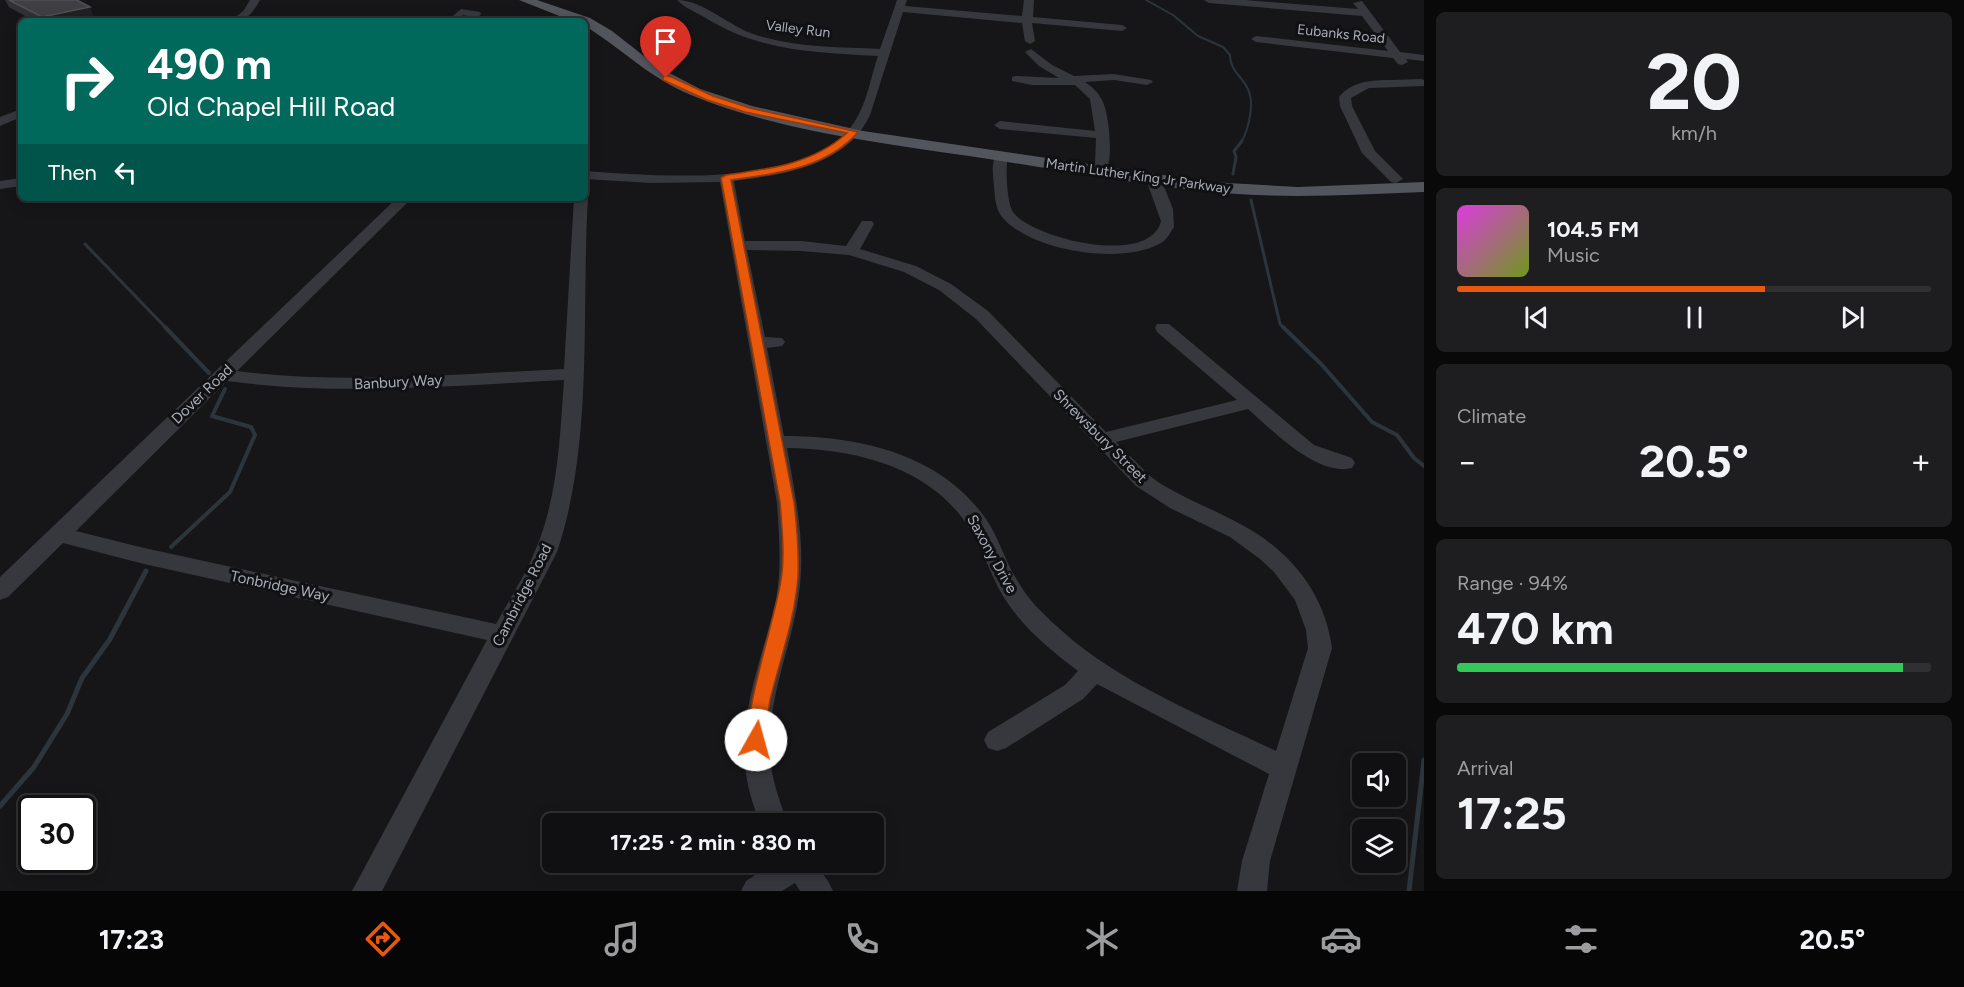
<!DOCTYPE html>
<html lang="en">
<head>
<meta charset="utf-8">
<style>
  :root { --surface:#101012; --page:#1e1e20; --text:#f1f3f6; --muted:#9c9d9f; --line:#303032; --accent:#ea580c }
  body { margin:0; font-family:Figtree,sans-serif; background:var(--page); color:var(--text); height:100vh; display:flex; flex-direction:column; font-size:22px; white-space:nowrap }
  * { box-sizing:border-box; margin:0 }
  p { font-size:20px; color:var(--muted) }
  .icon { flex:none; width:33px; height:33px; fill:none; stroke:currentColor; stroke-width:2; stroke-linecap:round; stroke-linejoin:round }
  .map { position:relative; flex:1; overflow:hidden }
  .sheet { display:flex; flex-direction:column; gap:12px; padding:12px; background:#09090a; width:540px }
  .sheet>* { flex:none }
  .top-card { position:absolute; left:18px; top:18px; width:570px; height:183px; border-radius:9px; box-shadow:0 3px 15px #0003,0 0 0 2px var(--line); background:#00695c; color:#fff; overflow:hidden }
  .buttons { position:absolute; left:1352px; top:753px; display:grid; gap:12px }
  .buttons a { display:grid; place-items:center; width:54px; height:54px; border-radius:9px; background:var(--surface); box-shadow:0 3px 15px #0003,0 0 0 2px var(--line); font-size:30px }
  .speed { position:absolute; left:18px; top:795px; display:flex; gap:12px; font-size:30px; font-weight:700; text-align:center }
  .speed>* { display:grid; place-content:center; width:78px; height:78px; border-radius:50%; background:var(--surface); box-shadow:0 3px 15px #0003,0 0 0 2px var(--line); line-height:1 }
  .speed .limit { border:3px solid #111; border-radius:9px; background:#fff; color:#111 }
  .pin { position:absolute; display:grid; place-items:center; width:51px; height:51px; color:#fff; margin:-62px -26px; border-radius:50% 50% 50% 0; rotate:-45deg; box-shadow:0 0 6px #0007 }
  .pin .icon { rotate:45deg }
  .me { position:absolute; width:66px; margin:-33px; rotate:7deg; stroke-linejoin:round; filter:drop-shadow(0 0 4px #0008) }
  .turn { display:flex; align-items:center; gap:21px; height:126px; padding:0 30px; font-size:27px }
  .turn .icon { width:78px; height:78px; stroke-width:2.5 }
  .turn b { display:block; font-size:42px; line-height:51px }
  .then { display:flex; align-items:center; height:57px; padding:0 30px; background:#0003; gap:12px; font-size:22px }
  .big { font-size:45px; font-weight:700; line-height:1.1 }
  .sheet .card { flex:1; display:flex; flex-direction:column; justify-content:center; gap:9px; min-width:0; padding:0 21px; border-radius:9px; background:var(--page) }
  .sheet .dial { align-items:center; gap:0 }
  .dial b { font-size:78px; line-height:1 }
  .song { display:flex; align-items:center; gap:18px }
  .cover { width:72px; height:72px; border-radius:9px; background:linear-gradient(135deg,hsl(300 70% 55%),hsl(80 70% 35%)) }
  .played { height:6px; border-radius:3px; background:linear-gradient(90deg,var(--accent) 65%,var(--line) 65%) }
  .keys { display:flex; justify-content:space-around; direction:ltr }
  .heat { display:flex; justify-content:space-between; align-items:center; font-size:33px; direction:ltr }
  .charge { height:9px; border-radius:4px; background:linear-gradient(90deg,#34c759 94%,var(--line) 0) }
  .trip { position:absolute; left:542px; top:813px; width:342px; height:60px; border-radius:9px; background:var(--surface); box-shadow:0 3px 15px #0003,0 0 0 2px var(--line); font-weight:700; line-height:60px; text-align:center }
  .dock { display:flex; height:96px; justify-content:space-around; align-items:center; background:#060607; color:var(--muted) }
  .dock .icon { width:42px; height:42px }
  .dock .active { color:var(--accent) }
  .dock b { font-size:27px; color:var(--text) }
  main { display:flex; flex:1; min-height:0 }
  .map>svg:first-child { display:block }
</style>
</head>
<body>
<main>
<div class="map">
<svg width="1424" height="891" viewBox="0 0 1424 891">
  <rect width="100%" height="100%" fill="#161618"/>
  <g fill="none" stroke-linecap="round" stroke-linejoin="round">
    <path stroke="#2c353c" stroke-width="2" d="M1146,0L1173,15L1198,36L1223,47L1230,55C1230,80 1259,78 1249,121C1247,129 1246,136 1240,143"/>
    <g stroke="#2c353c" stroke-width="3">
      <polyline points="1233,174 1236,157 1234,151 1242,141"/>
      <polyline points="1251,200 1280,324 1285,329"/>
      <polyline points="85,244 167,329"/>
    </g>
    <g stroke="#2c353c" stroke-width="4">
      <polyline points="165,327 209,373"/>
      <polyline points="1283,327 1322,365 1372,422 1397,435 1414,458 1424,466"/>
      <polyline points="171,547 230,492 255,435 251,427 212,416 225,389"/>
    </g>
    <g stroke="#2c353c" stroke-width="5">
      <polyline points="0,806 34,767 67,714 82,678 110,639 146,571"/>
      <polyline points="1409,891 1424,760"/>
    </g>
    <g fill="#37383d" fill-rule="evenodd">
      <path d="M250,0H260C252,14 247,21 231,21L244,10Z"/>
      <path d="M677,0C703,0 730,27 756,35C796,48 839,47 880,49L897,0H907L905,6L1022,16L1024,0H1034L1033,17L1122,25L1127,28L1122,31L1032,23L1035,41L1030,44L1025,41L1022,23L903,12L870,115C847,166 782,175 734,181L745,241H801L846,246L862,221H872L874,224L860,249L916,266L951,284L988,311L1106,432L1237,400L1157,332L1155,328L1157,324H1169L1314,445L1352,458L1355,463L1352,468C1317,477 1272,430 1248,409L1116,442L1150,476L1161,484C1188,500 1217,511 1244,526C1291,552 1325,594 1332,648L1270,861L1267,891H1237L1242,861L1269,774L1097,684L1083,699L1006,748L997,751L988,748L984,740L988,732L1065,685L1078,671C1053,652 1027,631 1009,605C992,582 986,554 971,531C933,467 856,449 787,448C795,494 805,539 800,585C794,646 763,704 771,766C774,786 781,805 788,824H760C753,805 747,786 745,766C739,709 764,654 776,599C782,568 779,535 777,503L720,182L651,183L585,179V171C655,176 812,190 855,121C867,103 871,76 878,56C814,52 760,52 704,17C695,12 684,7 677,0ZM747,250L801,251L849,255L904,272L939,290L976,319L1136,486L1170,508L1230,537L1260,559L1274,572L1295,600L1306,630L1308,648L1276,751C1203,716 1123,685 1062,631C1045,616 1028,600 1017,580C1005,561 999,538 986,519C941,454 859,436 784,436L767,348L782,346L785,342L782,338L765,337Z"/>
      <polygon points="1204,0 1245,0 1358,9 1353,3 1362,1 1400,52 1424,55 1424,61 1406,59 1408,62 1402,65 1398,64 1393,58 1256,42 1251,39 1256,36 1388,51 1362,16 1209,3"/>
      <polygon points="461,9 480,12 481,14 474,21 463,21 468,16 463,15 458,21 447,21"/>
      <path d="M1031,49L1052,65L1074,76L1114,74L1151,80L1153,82L1147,85L1114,80L1085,82C1092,87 1098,92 1102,100C1109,113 1113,155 1107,168L1102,169L1095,165L1096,138L1000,129L994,125L1000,121L1095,131L1090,99L1075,85H1032L1012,81V77L1016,76L1059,78L1039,66L1025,52Z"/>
      <path d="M1391,80L1421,79L1424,80V86L1369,88L1351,98L1352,106L1375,151L1403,179L1396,183L1391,182L1362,153L1340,106L1339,97C1352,81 1372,80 1391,80Z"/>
      <polygon points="21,109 21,117 0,126 0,117"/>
      <path d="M1001,153L1008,157C1005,168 1007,203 1013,212C1033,239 1151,267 1161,221L1148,185L1147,179L1154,175L1161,179L1173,209L1174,227C1170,233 1166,241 1159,244C1121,265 1030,251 1002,217C995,208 995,197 994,186C993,175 991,164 996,154Z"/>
      <polygon points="21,178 21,186 0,189 0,181"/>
      <path d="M585,195L588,198C581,313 594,442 557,552L382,891H352L487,640L144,564L63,543L8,597L0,600V577L397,198H412L237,371C346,385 455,374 564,369L574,198H585ZM564,380C560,436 558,498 535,551C525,576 509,600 496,624L144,548L76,531L227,381C340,396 451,386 564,380Z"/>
      <polygon points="776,862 814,862 828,881 833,891 800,891 795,883 782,891 741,891 746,881"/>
    </g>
    <path fill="#53555c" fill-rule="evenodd" d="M519,0H537L590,18L612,31L658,67L700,89L752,106L863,131L1211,182L1298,187L1424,182V192C1353,195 1282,199 1211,192C1130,184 1050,168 969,156C879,143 775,130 691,95C651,79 621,48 585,26V21H572Z"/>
  </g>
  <polygon fill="#323236" points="5,0 77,0 94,17 75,21 34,21 9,7"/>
  <polygon fill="#212124" points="90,7 94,17 75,21 43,21 42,17"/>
  <polygon fill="#3f3f44" stroke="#4f5156" stroke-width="1.5" points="9,0 77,0 90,7 42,17"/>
  <path fill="#ea580c" stroke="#983908" stroke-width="1.5" d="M663,76H669L713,96L750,108L858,132C827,168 776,174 731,180L794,502C797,527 799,552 798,577C795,618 780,660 770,700C767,715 769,732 762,746L756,748L749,746C740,725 777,611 781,580C785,555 782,528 780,502L721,178L726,175C769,169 813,164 847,133L745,112L707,100L663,80Z"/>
  <g text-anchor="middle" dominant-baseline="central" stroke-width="6" stroke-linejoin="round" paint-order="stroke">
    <g font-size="14" fill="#a8adb8" stroke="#111113">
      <text transform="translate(798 29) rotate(7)">Valley Run</text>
      <text transform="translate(1341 34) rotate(6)">Eubanks Road</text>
      <text transform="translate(1138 176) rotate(8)">Martin Luther King Jr Parkway</text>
    </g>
    <g font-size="15" fill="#a8adb8" stroke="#111113">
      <text transform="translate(398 382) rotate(-3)">Banbury Way</text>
      <text transform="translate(202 394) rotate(-44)">Dover Road</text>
      <text transform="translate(1100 436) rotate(45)">Shrewsbury Street</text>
      <text transform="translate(992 554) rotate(61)">Saxony Drive</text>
      <text transform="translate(280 586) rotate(12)">Tonbridge Way</text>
      <text transform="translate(522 595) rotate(-63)">Cambridge Road</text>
    </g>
  </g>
</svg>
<div class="buttons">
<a><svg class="icon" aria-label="sound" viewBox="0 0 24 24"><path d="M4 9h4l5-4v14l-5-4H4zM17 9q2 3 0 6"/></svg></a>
<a><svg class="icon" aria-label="layers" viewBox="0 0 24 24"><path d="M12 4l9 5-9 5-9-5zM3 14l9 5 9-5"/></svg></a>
</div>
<div class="speed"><div class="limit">30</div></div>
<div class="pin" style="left:666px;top:78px;background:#d93025"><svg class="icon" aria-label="arrive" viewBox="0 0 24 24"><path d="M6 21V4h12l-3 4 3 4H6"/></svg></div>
<svg class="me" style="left:756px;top:740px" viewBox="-20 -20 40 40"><circle r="19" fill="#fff"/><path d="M0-13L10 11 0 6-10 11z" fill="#ea580c"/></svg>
<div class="trip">17:25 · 2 min · 830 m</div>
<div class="top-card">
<div class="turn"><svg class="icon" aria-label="right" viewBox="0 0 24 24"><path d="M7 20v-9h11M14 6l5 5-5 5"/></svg><div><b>490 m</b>Old Chapel Hill Road</div></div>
<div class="then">Then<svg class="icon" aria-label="left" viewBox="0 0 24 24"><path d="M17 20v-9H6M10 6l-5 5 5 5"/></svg></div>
</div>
</div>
<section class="sheet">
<div class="card dial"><b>20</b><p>km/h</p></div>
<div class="card">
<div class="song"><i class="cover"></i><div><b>104.5 FM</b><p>Music</p></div></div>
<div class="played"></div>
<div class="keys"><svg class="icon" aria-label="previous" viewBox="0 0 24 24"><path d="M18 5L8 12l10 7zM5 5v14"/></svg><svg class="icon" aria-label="pause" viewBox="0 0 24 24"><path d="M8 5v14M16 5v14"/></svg><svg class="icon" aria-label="next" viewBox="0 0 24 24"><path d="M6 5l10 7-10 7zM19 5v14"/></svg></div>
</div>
<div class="card"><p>Climate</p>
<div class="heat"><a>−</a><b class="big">20.5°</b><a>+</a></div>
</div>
<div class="card"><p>Range · 94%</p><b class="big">470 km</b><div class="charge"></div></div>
<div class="card"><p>Arrival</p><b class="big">17:25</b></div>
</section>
</main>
<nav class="dock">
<b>17:23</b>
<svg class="icon active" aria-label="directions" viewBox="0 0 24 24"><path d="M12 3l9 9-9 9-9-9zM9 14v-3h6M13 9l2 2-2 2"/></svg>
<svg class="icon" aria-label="music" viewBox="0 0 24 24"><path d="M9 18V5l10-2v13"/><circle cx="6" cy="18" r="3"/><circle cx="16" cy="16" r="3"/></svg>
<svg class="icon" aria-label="phone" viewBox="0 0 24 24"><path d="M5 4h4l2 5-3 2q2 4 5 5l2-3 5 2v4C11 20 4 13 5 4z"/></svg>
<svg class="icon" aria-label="climate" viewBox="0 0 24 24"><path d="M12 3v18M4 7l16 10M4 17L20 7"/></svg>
<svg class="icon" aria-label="car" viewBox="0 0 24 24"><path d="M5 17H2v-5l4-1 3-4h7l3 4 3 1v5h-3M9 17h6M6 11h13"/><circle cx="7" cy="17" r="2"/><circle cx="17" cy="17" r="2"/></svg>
<svg class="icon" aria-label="filters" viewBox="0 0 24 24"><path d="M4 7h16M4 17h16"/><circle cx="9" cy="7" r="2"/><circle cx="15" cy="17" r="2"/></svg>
<b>20.5°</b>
</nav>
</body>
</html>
